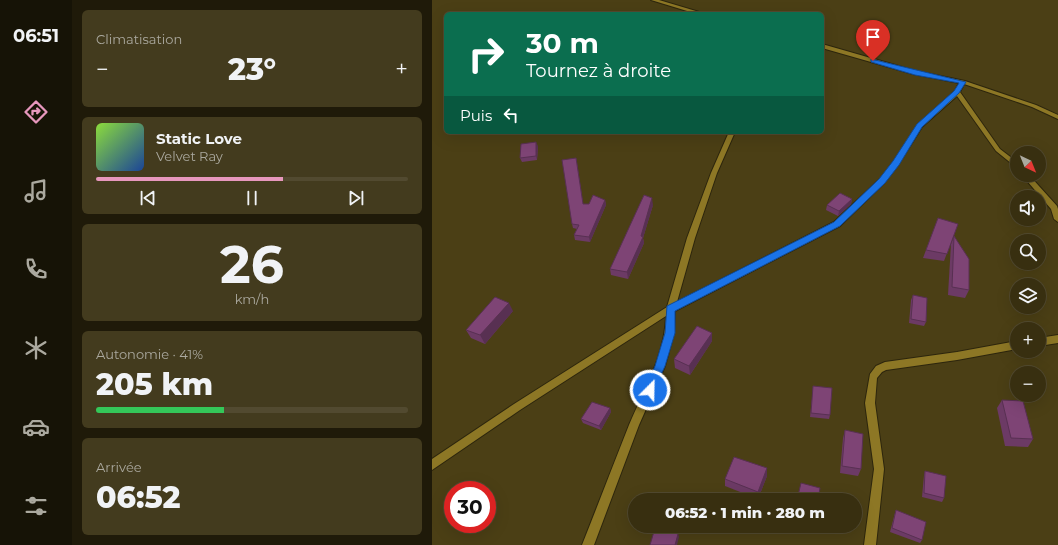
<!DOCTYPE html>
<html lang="fr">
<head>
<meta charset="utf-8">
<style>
  :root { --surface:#382f10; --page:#433b1e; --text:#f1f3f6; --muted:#aba99f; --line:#524a30; --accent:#e797bd }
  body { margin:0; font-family:Montserrat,sans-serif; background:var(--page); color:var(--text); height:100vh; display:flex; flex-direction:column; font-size:15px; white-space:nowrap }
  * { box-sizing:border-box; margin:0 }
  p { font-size:13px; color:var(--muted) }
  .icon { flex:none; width:22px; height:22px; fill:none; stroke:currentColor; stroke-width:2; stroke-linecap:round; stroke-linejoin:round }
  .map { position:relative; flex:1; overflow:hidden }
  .side { display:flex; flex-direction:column; gap:10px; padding:10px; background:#1f1a09; width:360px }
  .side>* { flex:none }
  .top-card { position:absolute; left:12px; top:12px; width:380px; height:122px; border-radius:6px; box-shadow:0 4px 16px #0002,0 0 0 1px var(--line); background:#0b6e4f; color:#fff; overflow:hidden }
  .needle { width:26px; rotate:137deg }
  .controls { position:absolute; left:578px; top:146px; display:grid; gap:8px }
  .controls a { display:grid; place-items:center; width:36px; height:36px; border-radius:50%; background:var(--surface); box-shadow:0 4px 16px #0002,0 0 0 1px var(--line); font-size:20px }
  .speed { position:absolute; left:12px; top:481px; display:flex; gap:8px; font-size:20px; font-weight:700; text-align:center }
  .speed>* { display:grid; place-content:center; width:52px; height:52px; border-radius:50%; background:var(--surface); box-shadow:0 4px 16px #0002,0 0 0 1px var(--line); line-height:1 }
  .speed .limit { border:6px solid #d22; background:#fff; color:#111 }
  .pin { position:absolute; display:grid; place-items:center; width:34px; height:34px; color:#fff; margin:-41px -17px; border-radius:50% 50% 50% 0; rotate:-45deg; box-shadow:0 0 4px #0007 }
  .pin .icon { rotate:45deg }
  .me { position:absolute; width:44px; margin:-22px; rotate:23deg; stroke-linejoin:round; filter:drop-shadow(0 0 3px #0008) }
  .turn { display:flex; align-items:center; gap:14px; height:84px; padding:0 16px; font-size:18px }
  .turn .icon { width:52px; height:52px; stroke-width:2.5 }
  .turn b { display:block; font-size:28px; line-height:34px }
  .then { display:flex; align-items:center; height:38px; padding:0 16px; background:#0003; gap:8px; font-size:15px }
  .big { font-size:30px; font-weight:800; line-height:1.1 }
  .side .widget { flex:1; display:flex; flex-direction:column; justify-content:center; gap:6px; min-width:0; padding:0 14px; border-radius:6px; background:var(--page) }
  .side .dial { align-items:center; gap:0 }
  .dial b { font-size:52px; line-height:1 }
  .song { display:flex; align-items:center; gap:12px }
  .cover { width:48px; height:48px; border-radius:6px; background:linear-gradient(135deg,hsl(90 70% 55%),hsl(220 70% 35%)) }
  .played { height:4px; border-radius:2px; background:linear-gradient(90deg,var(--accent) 60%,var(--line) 60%) }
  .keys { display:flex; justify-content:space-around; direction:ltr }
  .heat { display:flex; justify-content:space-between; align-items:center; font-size:22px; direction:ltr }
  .charge { height:6px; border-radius:3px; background:linear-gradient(90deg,#34c759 41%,var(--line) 0) }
  .trip { position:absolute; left:196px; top:493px; width:234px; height:40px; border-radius:20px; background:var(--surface); box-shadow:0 4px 16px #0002,0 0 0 1px var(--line); font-weight:800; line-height:40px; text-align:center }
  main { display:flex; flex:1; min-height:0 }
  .tabs { display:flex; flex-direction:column; width:72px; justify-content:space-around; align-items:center; background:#161306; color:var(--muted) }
  .tabs .icon { width:28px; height:28px }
  .tabs .current { color:var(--accent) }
  .tabs b { font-size:18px; color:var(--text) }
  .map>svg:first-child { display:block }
</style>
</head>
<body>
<main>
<nav class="tabs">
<b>06:51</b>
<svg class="icon current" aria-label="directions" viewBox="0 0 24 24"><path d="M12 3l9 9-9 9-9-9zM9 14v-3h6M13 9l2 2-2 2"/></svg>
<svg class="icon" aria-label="music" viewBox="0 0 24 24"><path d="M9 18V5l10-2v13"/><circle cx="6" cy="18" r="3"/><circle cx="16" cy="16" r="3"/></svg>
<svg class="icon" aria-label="phone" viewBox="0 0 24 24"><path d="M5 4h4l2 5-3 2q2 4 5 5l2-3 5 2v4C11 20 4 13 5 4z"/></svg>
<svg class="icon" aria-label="climate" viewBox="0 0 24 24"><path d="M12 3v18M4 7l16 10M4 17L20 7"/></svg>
<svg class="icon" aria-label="car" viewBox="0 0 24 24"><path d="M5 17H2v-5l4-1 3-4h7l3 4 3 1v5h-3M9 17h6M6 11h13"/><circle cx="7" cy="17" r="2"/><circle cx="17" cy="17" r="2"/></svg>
<svg class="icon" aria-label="filters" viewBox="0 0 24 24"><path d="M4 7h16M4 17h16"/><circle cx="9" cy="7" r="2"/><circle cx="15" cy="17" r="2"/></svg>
</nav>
<section class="side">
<div class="widget"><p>Climatisation</p>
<div class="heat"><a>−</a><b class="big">23°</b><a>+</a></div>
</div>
<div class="widget">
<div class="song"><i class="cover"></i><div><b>Static Love</b><p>Velvet Ray</p></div></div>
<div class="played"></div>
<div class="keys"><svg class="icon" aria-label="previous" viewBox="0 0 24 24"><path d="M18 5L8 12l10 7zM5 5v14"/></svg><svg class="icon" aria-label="pause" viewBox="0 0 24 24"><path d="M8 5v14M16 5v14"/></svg><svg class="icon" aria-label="next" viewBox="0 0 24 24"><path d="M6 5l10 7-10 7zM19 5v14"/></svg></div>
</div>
<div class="widget dial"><b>26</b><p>km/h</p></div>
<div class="widget"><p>Autonomie · 41%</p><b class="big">205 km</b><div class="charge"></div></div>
<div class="widget"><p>Arrivée</p><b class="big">06:52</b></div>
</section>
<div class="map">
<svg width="626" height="545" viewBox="0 0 626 545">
  <rect width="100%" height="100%" fill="#4b3f15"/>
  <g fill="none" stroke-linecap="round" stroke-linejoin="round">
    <g stroke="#2d260d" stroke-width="2">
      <g id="street">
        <polygon points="219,0 227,0 274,14 265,14"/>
        <path d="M390,44L484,71L533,81L604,105L626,115V119L600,107L532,84L528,92L568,149L585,162V168L564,151L525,96L490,127L466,165L452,183L408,226L243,311L242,333L233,366L207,425L162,545H150C166,505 181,465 197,425C212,390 233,355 234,316L88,410L0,470V459L82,404L235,307L255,238L279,173L297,132H303L285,173L263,238L245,302L402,222L448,179L462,161L486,125L523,91L527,83L481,74L390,48Z"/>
        <polygon points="590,175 597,175 625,206 626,209 626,222 622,219 619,209"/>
        <polygon points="626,335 626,343 607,346 607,338"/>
        <polygon points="585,341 585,349 525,360 454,370 450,372 445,378 443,403 452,469 444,545 432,545 442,469 433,403 438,374 444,366 453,362 525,352"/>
      </g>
    </g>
    <use href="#street" fill="#8d7725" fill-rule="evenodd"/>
  </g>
  <g fill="#6c3a65">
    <polygon points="106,146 105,160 90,162 88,158"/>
    <polygon points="144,158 151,204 157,204 173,200 174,205 158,242 143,240 142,235 145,229 141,228 140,224"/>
    <polygon points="420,199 419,204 406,216 394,210 395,205"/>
    <polygon points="221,205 211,238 212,243 196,279 179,275 178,269"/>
    <polygon points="526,224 512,261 491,258 494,250"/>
    <polygon points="522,236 537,290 533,298 516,295 519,244"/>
    <polygon points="481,295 494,322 492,326 477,323 479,300"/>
    <polygon points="81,311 53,344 39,338 34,330"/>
    <polygon points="280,333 280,341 258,375 243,368 242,359"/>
    <polygon points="381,390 398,415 397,419 378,417"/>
    <polygon points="570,400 601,439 596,447 573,446 565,408"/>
    <polygon points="178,408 179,412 169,430 151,423 149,419"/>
    <polygon points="413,430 429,469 426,476 408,473 411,438"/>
    <polygon points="335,468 335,476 326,499 293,486 293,479"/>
    <polygon points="493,471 512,498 510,502 490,497 492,475"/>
    <polygon points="464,510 490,540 488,543 458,532 463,513"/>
    <polygon points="362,526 381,526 380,531"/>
  </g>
  <g fill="#583052">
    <polygon points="104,142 106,146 105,160 104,156"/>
    <polygon points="144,158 145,162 152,209 151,204"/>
    <polygon points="220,198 221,205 211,238 212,243 196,279 195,272 209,236"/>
    <polygon points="420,199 419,204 406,216 407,211"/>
    <polygon points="173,200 174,205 158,242 157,237"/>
    <polygon points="77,303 81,311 53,344 48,335"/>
    <polygon points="280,333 280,341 258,375 257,366"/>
    <polygon points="178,408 179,412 169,430 167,426"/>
    <polygon points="335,468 335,476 326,499 326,492"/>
    <polygon points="246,534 247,537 245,545 243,545"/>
  </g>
  <g fill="#7e4475" stroke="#583052">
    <polygon points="104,142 104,156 88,158 89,144"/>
    <polygon points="144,158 151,204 157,204 161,195 173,200 157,237 142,235 147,225 140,224 130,160"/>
    <polygon points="408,193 420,199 407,211 395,205"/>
    <polygon points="212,195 220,198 209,236 211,237 195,272 178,269"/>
    <polygon points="506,218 526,224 515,254 494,250"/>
    <polygon points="522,236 537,259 537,290 520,287"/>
    <polygon points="481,295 495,298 494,322 479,319"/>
    <polygon points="63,297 77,303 48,335 34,330"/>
    <polygon points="265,326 280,333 257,366 242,359"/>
    <polygon points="381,386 400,388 398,415 379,413"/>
    <polygon points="570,400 591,401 601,439 579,438"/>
    <polygon points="160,402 178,408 167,426 149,419"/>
    <polygon points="413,430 431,434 429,469 410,466"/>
    <polygon points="302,457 335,468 326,492 293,479"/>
    <polygon points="493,471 514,476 512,498 492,493"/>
    <polygon points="369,483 388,488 386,500 365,500"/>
    <polygon points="464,510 494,522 490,540 460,528"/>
    <polygon points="223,528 246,534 243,545 218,545"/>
  </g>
  <polygon fill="#1a73e8" stroke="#114b97" points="439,59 534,82 527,93 490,127 467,165 453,183 408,226 243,311 243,333 233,366 221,393 214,393 212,390 223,366 233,333 235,306 402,222 447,179 461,161 485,124 522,91 527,83 483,75 439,62"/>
</svg>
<div class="controls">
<a><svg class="needle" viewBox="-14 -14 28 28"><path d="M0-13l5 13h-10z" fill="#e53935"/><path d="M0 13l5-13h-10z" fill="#aba99f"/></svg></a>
<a><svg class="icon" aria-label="sound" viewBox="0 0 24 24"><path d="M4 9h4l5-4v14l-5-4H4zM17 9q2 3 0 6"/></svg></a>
<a><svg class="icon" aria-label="search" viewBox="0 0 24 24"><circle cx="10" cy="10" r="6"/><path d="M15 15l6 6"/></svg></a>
<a><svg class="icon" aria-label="layers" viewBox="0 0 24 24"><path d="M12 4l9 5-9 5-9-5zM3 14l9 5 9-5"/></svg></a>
<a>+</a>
<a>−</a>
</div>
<div class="speed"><div class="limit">30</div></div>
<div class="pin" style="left:441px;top:61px;background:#d93025"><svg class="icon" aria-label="arrive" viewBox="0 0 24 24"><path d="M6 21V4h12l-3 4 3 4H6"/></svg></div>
<svg class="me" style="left:218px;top:390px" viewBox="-20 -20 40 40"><circle r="17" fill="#1a73e8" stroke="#fff" stroke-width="3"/><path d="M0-11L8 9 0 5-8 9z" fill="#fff"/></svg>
<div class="trip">06:52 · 1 min · 280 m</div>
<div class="top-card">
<div class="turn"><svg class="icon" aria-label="right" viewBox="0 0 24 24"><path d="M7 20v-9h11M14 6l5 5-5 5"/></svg><div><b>30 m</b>Tournez à droite</div></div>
<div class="then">Puis<svg class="icon" aria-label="left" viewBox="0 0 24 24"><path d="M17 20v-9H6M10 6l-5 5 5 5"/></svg></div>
</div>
</div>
</main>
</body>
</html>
